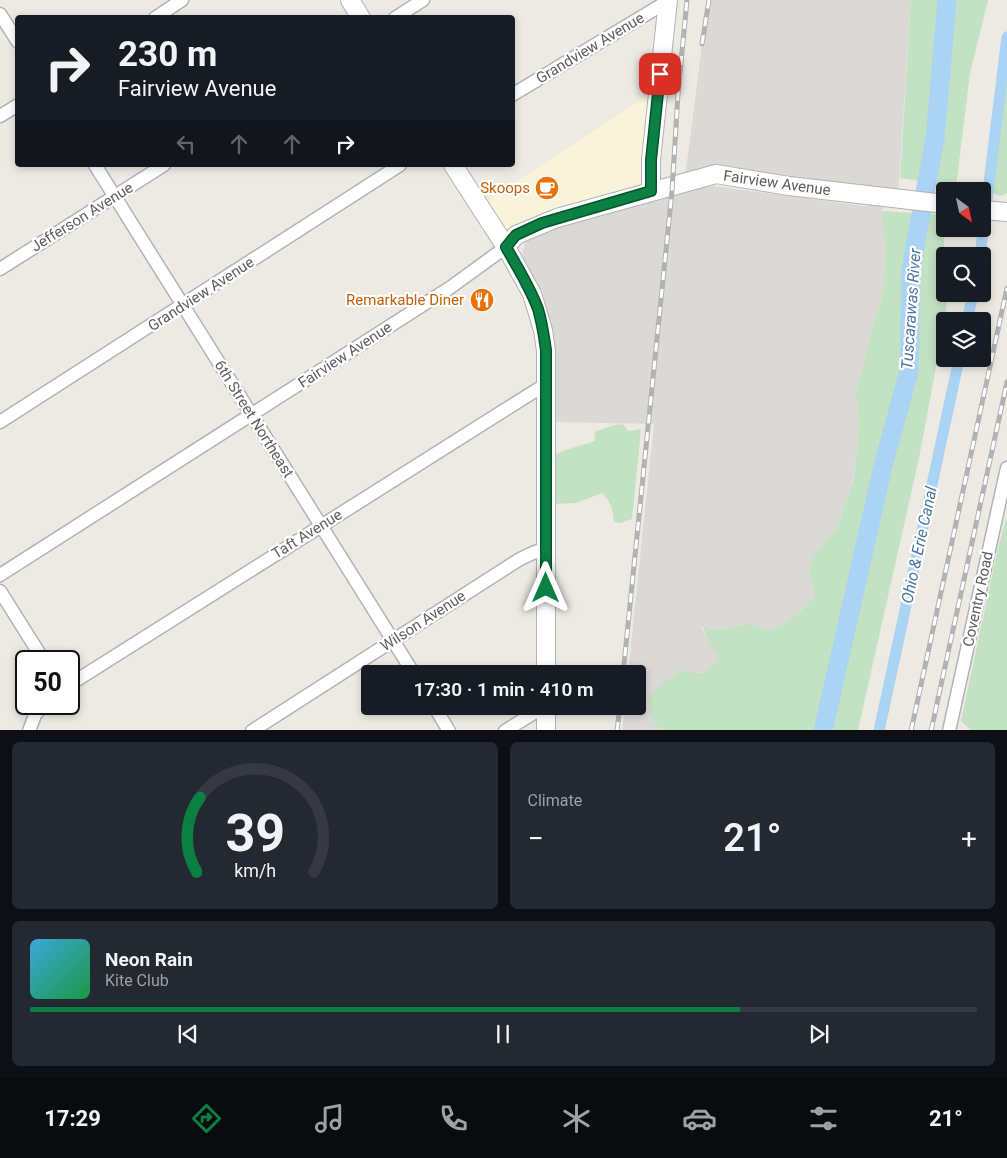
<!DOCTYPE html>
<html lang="en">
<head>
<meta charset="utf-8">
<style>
  :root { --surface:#171b24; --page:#242831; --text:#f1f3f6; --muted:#9ea1a6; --line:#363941; --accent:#0b8043 }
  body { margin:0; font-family:Roboto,sans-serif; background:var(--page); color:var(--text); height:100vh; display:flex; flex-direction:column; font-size:19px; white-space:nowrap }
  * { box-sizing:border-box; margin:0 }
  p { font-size:16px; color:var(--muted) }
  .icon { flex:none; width:28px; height:28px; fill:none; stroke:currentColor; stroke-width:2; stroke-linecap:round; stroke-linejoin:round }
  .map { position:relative; height:730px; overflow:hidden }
  .sheet { display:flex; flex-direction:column; gap:12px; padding:12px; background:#0d0f14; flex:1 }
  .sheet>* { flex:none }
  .guide { position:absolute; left:15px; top:15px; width:500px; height:152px; border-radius:5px; box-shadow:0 2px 8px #0003; background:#171b24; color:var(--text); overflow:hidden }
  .needle { width:32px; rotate:147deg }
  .controls { position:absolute; left:936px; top:182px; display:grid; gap:10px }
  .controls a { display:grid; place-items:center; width:55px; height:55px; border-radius:5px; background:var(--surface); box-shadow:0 2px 8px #0003; font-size:25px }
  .speed { position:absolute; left:15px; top:650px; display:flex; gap:10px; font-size:25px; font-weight:700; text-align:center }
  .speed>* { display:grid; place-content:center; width:65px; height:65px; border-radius:50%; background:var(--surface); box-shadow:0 2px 8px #0003; line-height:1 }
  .speed .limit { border:2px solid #111; border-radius:8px; background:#fff; color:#111 }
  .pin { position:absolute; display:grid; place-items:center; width:42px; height:42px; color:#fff; margin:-21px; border-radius:10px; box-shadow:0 2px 8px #0006 }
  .me { position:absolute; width:55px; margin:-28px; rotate:0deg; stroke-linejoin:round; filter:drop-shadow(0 0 4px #0008) }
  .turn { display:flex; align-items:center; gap:18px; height:105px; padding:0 20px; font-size:22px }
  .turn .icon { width:65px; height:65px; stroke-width:2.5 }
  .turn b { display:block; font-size:35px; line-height:42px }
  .lanes { display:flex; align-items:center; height:48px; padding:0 20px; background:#0003; justify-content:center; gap:25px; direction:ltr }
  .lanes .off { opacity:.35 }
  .big { font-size:38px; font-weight:600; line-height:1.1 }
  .sheet .card { flex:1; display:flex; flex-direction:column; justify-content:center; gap:8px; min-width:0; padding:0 18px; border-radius:8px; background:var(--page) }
  .sheet .dial { align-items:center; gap:0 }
  .dial svg { height:130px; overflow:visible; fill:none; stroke:var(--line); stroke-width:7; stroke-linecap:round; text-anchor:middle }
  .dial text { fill:var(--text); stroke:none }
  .song { display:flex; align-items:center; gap:15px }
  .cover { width:60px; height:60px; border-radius:8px; background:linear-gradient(135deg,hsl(200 70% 55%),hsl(140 70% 35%)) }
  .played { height:5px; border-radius:2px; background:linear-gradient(90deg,var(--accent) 75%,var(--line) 75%) }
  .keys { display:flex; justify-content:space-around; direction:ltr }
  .heat { display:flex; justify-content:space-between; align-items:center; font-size:28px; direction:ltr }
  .sheet .tiles { flex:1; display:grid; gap:12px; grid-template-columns:1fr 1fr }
  .card:last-child { grid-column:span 2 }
  .trip { position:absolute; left:361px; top:665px; width:285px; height:50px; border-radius:5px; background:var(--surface); box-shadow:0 2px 8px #0003; font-weight:600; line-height:50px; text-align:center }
  .tabs { display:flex; height:80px; justify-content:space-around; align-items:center; background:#090b0e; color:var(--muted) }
  .tabs .icon { width:35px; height:35px }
  .tabs .selected { color:var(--accent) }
  .tabs b { font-size:22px; color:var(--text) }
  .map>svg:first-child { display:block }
</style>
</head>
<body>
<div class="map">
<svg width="1007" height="731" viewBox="0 0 1007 731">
  <rect width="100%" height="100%" fill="#eceae3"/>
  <polygon fill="#f9f3db" points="654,91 648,189 505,242 482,204"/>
  <g fill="#dbd9d5">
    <polygon points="708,0 911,0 898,193 682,178 686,169"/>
    <polygon points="713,186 864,206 885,205 881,211 886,252 883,292 855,394 859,417 858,446 852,483 837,528 813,556 808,571 815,596 799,613 770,631 751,623 720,630 701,627 720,659 703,673 681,671 652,721 662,730 622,730 625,706 638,706 638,674 628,674 654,424 556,422 555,342 544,306 521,262 525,242 532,237 603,213 689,190"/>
  </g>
  <g fill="#c3e1c3">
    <polygon points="911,0 988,0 970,73 956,186 900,178"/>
    <polygon points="1007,38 1007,193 1000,196 988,191"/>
    <polygon points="881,211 945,215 943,273 947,302 943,330 919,458 858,730 662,730 652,721 648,699 661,684 681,671 703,673 720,659 709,642 703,627 720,630 751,623 770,631 799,613 815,596 808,571 813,556 837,528 853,481 858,446 859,417 855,394 883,292 886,252"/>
    <path d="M623,424L628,431L641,429L632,519L620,523L614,522C613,510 611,501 602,493L576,503L554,504L551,457C558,451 584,445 595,441L594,432L614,425Z"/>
    <polygon points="1007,516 1007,730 971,730 961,721 998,548"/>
  </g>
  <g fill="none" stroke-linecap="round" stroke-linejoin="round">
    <g stroke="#abd3f4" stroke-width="11">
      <polyline points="980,256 1007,37"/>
      <polyline points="967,321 973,294"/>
      <polyline points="879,731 959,359"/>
    </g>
    <polyline stroke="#abd3f4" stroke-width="19" points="823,731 883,466 909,371 911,268 935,139 947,0"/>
    <g stroke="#b0b3b7" stroke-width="15">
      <g id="street">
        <polyline points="0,14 18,42"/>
        <polyline points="155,18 182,0"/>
        <polyline points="395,18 423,0"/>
        <polyline points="512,95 668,1"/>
        <polyline points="0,116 18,105"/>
        <polyline points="95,165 414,674"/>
        <polyline points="0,269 164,165"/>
        <polyline points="0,422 400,165"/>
        <polyline points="0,575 451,287 506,247"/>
        <polyline points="0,591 44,661"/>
        <polyline points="69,685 546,384"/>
        <polyline points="434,706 449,731"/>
        <polyline points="29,731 35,715 44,704"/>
        <polyline points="252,731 520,559 535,552 546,549"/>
        <polyline points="505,731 545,706"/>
        <polyline points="949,731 1007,468"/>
      </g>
    </g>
    <g stroke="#b0b2b7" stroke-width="20">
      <g id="secondary">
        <polyline points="350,0 361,18"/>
        <polyline points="453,165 506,247 532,294 543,330 546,351 546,674"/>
        <polyline points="651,191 651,160 668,0"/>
        <polyline points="982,210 1007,212"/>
        <polyline points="506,247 516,235 557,218 716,174 789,186 945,204"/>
        <polyline points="546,731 546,706"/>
      </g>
    </g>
    <use href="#street" stroke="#fff" stroke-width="12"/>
    <use href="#secondary" stroke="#fff" stroke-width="18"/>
    <g stroke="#b1b2b2" stroke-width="5">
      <g id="rail">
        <polyline points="702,44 709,0"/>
        <polyline points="623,674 672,191 678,94 687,0"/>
        <polyline points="617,731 620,706"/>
        <polyline points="911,731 1007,288"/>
        <polyline points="931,731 1007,382"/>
      </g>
    </g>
    <use href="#rail" stroke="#fff" stroke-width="3" stroke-dasharray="9" stroke-linecap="butt"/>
  </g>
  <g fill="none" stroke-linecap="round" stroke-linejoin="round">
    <g stroke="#07532c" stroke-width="12">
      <path id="route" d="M546,588V350C544,336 542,322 538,309C530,287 517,267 506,247L516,235L542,223L651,191V160L660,74"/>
    </g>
    <use href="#route" stroke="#0b8043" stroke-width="9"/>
  </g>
  <defs>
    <g id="cafe-disc" transform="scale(1.25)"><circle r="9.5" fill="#e8710a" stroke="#fff"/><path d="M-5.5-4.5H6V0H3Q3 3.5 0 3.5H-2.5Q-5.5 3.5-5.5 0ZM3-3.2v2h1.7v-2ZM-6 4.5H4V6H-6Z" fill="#fff"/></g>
    <g id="restaurant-disc" transform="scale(1.25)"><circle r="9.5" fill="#e8710a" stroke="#fff"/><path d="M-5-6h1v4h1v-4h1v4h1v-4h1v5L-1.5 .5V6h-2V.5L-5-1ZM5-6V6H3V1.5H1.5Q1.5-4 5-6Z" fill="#fff"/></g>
  </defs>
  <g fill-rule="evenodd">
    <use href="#cafe-disc" x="547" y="188"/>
    <use href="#restaurant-disc" x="482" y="300"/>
  </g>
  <g text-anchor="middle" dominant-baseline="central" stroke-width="4.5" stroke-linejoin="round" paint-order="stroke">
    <g font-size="15" fill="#5b5e62" stroke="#fff">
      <text transform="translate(590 48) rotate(-31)">Grandview Avenue</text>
      <text transform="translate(777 183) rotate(8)">Fairview Avenue</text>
      <text transform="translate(82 217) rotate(-32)">Jefferson Avenue</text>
      <text transform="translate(201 294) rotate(-33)">Grandview Avenue</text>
      <text transform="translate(345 355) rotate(-33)">Fairview Avenue</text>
      <text transform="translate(254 419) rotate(58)">6th Street Northeast</text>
      <text transform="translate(307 534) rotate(-32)">Taft Avenue</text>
      <text transform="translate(978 599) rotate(-78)">Coventry Road</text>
      <text transform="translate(423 621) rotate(-33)">Wilson Avenue</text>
    </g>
    <g font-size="15" fill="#c56008" stroke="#fff" text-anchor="end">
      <text x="530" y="188">Skoops</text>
      <text x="464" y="300">Remarkable Diner</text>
    </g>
    <g font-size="16" font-style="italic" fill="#4b75a4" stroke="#fff">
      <text transform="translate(911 309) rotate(-86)">Tuscarawas River</text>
      <text transform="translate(919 545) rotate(-78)">Ohio &amp; Erie Canal</text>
    </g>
  </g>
</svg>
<div class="controls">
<a><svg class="needle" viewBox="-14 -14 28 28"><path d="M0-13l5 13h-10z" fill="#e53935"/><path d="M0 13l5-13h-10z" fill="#9ea1a6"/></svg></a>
<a><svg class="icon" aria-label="search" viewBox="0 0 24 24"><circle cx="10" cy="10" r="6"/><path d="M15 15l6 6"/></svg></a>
<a><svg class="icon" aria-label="layers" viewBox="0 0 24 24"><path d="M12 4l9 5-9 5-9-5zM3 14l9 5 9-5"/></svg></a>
</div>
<div class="speed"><div class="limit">50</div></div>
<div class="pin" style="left:660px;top:74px;background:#d93025"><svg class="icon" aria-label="arrive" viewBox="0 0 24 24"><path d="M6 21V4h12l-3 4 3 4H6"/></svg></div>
<svg class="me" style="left:546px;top:588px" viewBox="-20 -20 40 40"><path d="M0-17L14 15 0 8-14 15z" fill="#0b8043" stroke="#fff" stroke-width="4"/></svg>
<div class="trip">17:30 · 1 min · 410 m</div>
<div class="guide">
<div class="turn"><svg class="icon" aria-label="right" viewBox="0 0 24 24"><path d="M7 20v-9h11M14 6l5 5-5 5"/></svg><div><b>230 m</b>Fairview Avenue</div></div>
<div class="lanes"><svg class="icon off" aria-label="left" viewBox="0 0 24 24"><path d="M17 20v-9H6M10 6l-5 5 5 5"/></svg><svg class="icon off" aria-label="ahead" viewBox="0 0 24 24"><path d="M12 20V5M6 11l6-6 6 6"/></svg><svg class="icon off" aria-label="ahead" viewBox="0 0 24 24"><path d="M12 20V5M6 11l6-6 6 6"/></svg><svg class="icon" aria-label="right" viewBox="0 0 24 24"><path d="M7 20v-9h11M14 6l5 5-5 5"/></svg></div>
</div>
</div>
<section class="sheet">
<div class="tiles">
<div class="card dial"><svg viewBox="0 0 100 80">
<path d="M14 69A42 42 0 1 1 86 69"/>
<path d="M14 69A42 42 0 0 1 16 23" stroke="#0b8043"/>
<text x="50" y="56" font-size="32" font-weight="700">39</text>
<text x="50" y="72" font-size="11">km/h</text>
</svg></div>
<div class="card"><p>Climate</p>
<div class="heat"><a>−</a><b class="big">21°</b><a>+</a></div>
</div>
<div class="card">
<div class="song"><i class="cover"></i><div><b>Neon Rain</b><p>Kite Club</p></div></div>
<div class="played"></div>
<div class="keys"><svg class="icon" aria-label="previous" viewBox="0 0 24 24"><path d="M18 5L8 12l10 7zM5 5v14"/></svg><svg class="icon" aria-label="pause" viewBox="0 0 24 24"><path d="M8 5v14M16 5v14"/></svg><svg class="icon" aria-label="next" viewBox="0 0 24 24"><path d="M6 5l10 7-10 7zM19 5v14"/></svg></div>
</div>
</div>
</section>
<nav class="tabs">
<b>17:29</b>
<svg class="icon selected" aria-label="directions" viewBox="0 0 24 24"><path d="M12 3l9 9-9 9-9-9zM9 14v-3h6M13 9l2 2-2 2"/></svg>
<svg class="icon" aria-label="music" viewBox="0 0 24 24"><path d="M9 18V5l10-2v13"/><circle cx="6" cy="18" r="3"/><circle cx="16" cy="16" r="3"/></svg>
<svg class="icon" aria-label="phone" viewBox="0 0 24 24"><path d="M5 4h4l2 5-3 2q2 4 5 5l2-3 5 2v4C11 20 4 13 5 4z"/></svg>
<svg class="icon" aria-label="climate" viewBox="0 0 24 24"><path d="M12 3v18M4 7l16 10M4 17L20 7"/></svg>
<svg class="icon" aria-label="car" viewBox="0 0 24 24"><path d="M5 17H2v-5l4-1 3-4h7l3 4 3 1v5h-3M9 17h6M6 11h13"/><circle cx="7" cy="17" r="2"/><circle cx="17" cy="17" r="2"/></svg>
<svg class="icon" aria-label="filters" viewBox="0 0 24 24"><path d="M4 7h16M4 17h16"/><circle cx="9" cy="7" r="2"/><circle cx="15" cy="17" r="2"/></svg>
<b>21°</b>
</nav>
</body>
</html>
